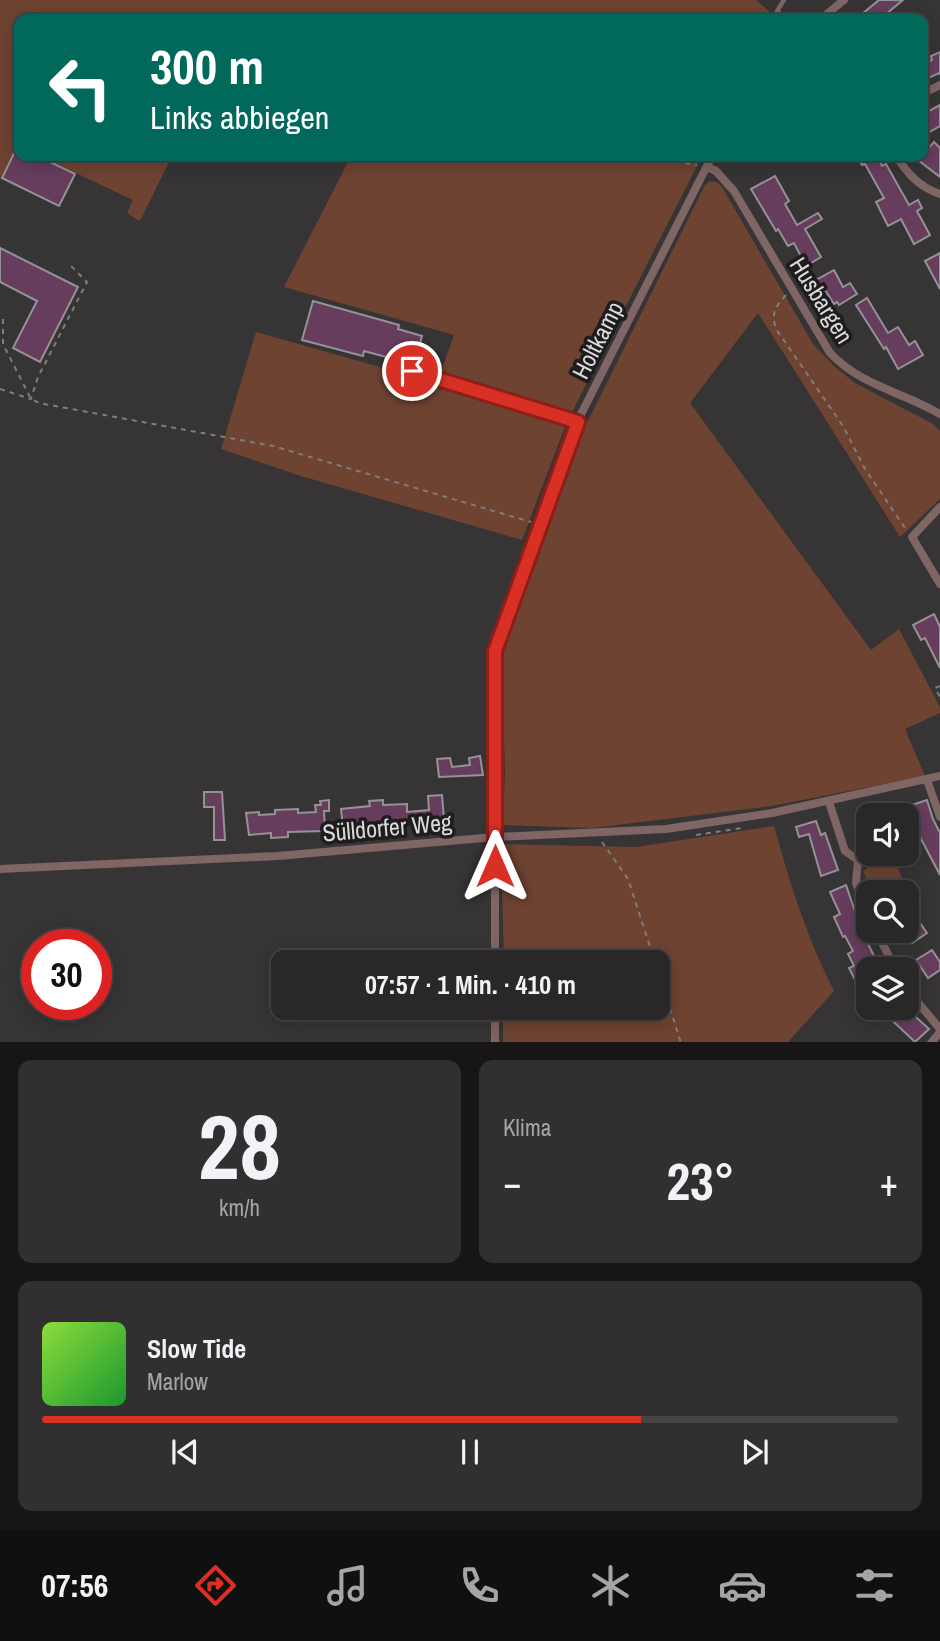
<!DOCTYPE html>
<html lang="de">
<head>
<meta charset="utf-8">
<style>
  :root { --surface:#292728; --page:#312f30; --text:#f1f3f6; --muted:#a5a5a8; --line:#454445; --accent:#d93025 }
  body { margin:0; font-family:"Archivo Narrow",sans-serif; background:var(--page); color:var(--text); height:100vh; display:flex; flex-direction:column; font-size:26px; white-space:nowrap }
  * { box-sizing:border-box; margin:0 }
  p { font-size:23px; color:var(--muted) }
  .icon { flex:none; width:38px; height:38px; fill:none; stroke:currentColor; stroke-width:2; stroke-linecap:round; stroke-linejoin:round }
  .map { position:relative; height:1042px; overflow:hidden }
  .details { display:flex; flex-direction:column; gap:18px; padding:18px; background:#171516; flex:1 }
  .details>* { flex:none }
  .banner { position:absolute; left:14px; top:14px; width:914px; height:147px; border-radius:14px; box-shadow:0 4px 18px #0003,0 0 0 2px var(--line); background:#00695c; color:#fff; overflow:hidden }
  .controls { position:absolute; left:856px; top:803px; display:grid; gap:14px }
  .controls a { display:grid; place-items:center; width:63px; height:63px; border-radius:14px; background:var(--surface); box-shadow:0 4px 18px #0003,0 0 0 2px var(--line); font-size:35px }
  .speed { position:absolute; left:21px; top:929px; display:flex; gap:14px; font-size:35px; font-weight:700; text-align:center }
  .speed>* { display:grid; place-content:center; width:91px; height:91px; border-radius:50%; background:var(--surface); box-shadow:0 4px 18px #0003,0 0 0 2px var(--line); line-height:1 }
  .speed .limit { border:10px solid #d22; background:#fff; color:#111 }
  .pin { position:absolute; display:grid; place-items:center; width:60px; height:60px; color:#fff; margin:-30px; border:4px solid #fff; border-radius:50%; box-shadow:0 2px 7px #0007 }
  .me { position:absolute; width:77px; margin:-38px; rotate:0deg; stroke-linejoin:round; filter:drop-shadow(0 0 5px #0008) }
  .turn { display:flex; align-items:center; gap:24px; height:147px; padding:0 21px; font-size:32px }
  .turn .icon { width:91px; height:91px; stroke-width:2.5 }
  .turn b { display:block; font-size:49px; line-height:60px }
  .big { font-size:52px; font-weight:700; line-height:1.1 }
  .details .card { flex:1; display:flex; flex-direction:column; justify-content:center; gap:10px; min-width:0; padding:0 24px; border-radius:14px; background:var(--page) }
  .details .dial { align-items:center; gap:0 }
  .dial b { font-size:91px; line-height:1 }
  .song { display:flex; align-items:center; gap:21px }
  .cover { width:84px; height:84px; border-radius:10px; background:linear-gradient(135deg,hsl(90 70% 55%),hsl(130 70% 35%)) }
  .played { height:7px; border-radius:4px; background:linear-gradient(90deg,var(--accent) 70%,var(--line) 70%) }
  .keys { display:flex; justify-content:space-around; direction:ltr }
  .heat { display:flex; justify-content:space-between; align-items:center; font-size:38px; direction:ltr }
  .details .tiles { flex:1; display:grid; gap:18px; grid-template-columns:1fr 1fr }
  .card:last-child { grid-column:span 2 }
  .trip { position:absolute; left:271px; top:950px; width:399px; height:70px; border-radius:14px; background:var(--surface); box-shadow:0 4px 18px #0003,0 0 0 2px var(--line); font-weight:700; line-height:70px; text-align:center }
  .menu { display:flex; height:112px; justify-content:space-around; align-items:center; background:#101010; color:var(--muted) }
  .menu .icon { width:49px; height:49px }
  .menu .current { color:var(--accent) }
  .menu b { font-size:32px; color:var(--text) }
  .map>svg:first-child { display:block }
</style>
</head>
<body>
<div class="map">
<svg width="940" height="1043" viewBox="0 0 940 1043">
  <rect width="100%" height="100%" fill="#373435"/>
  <g fill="#6e4332">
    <polygon points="0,0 756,0 778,19 19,19 19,146 17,145 0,180"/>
    <polygon points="40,156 172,156 140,221 127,213 133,200"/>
    <polygon points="351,156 702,156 566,424 522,540 301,476 221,449 256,332 437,383 454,335 284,287"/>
    <polygon points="710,181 717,182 722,187 813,344 834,366 855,383 933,424 940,431 940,499 900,537 758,313 690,403 871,650 899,629 940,707 940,713 905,729 925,776 772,806 592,828 503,825 505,770 501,652 586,425 705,185"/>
    <path d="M774,826C790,884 807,938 834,991L788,1042H503V1008H658V962H504L501,844L636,847Z"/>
    <polygon points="868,847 868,854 892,854 903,880 872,892 863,871 870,867 863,849"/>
  </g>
  <g fill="#673d5e" stroke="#959295" stroke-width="2">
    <polygon points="879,0 903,0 880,19 866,19 862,14"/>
    <polygon points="940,52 940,75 939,73 922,81 922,65 932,60 931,56"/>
    <polygon points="940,105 940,126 922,136 922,115"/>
    <polygon points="934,142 940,148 940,177 918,160"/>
    <polygon points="19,143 19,156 38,156 75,174 59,206 2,178"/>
    <polygon points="857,156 881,156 878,157 882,166 886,164 909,205 918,200 922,208 917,211 930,235 914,244 901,219 888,226 876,202 884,198 865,164 862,165"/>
    <polygon points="775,176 789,201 785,204 797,225 818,213 822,219 805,229 821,257 806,266 794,243 788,246 778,229 776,231 751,189"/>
    <polygon points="0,248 78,287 40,362 13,348 37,301 0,282"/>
    <polygon points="940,253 940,289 925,261"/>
    <polygon points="834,270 843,287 850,283 857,294 839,305 837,302 834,304 825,290 815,295 809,284"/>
    <polygon points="867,298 888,333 898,327 909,345 915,341 923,355 898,369 886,347 884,349 856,305"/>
    <polygon points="313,301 399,325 398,329 422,336 416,358 391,351 390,358 364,351 363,356 302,340"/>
    <polygon points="934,614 940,627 940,668 925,638 921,640 913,625"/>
    <polygon points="480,756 483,775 439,777 437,759 450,758 452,767 470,765 469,758"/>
    <polygon points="204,792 222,792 225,840 214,840 214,807 204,807"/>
    <polygon points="442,795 444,819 343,827 341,809 370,806 369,801 383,800 383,805 407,804 407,812 429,810 428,796"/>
    <polygon points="329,800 329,811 324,811 325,831 288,832 288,837 271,838 271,833 249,835 246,813 259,812 259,815 275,814 275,810 298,809 298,813 316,812 315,805 321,805 320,801"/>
    <polygon points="927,800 933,819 940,833 940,875 920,837 909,806"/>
    <polygon points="816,821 821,835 825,833 838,870 821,876 809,834 799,837 796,827"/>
    <polygon points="846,885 861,929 874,956 870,958 876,970 868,970 868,1005 849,968 854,966 848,954 853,951 845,936 843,937 834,917 840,914 830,892"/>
    <polygon points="914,914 927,933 912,943 906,934 906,919"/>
    <polygon points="932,950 940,962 940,970 928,978 916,960"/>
    <polygon points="879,1008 906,1008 929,1029 915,1042"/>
  </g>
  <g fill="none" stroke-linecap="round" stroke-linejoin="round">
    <g stroke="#7f7c7d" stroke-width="2" stroke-dasharray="5 5" stroke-linecap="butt">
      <polyline points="646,156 697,165"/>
      <path d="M786,295C775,307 771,313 776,329L843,426L865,469L905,528"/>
      <polyline points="3,319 3,344 31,399 39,403 273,446 531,522"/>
      <polyline points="0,389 31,399 38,377 87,282 70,265"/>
      <polyline points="940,686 935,688 940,697"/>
      <polyline points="696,835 742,828"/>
      <polyline points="602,842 628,879 655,962"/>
      <polyline points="658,970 681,1043"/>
    </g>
    <g stroke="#7f6564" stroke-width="4.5">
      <polyline points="784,0 777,11 786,19"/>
      <polyline points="412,371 577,422"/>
    </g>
    <g stroke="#7f6564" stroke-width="8">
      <polyline points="821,19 844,0"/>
      <polyline points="922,94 940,85"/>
      <path d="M896,156C908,174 919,187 940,194"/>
      <path d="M707,167L716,171L734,191L830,353C863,387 901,391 940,414"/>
      <polyline points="940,507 912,537 940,584"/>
      <polyline points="927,780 940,817"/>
      <polyline points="829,802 845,851 858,860 856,883 868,912"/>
      <polyline points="0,869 278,856 495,837 666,829 772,813 940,776"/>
      <polyline points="876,931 896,970"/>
      <polyline points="495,962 495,651 577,422 712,156"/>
      <polyline points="906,988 940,1029"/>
      <polyline points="495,1008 495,1043"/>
      <polyline points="931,1043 940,1032"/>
    </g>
  </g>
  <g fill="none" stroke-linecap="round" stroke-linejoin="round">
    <g stroke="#8d1f18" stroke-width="18">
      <polyline id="route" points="412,371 578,422 495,651 495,866"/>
    </g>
    <use href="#route" stroke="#d93025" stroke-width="12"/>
  </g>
  <g text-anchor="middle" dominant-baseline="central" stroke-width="7" stroke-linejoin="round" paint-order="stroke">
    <g font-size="24" fill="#dcdadb" stroke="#1e1c1d">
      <text transform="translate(822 300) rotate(58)">Husbargen</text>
      <text transform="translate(597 340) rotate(-63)">Holtkamp</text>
      <text transform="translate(387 827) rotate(-5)">Sülldorfer Weg</text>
    </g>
  </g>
</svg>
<div class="controls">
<a><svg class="icon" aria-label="sound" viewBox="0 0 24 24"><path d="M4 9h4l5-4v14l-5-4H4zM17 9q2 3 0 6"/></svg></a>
<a><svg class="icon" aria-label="search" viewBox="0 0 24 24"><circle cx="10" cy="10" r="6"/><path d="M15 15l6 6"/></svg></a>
<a><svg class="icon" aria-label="layers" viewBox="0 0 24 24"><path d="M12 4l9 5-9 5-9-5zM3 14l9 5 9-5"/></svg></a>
</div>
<div class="speed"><div class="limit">30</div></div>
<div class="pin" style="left:412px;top:371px;background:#d93025"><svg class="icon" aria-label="arrive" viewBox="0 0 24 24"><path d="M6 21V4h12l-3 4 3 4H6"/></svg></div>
<svg class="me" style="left:495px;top:866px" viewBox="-20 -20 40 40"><path d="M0-17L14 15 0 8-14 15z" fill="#d93025" stroke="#fff" stroke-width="4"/></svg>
<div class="trip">07:57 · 1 Min. · 410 m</div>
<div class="banner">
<div class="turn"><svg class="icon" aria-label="left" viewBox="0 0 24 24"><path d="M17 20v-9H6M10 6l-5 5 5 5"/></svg><div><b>300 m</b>Links abbiegen</div></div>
</div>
</div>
<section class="details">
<div class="tiles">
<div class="card dial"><b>28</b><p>km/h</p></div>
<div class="card"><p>Klima</p>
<div class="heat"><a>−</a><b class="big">23°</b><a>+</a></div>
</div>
<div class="card">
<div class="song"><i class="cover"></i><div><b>Slow Tide</b><p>Marlow</p></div></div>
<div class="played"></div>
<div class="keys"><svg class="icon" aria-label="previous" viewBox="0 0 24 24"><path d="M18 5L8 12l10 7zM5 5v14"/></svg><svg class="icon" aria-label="pause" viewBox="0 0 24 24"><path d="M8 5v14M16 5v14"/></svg><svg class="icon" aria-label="next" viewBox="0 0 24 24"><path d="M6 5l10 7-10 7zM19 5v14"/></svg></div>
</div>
</div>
</section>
<nav class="menu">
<b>07:56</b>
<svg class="icon current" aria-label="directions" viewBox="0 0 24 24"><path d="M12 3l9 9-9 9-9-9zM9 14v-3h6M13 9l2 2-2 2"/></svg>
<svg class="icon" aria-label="music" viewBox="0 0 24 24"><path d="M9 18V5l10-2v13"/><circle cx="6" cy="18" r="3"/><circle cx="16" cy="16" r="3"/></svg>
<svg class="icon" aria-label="phone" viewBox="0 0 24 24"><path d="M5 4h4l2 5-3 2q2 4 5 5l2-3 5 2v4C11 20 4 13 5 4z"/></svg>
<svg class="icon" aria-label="climate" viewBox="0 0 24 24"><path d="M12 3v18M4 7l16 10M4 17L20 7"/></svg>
<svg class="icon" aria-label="car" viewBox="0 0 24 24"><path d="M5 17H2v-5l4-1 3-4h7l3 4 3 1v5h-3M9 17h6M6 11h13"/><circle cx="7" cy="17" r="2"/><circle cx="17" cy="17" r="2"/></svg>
<svg class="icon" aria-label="filters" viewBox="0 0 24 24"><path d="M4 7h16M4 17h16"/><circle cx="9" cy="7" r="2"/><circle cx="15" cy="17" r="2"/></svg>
</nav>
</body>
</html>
